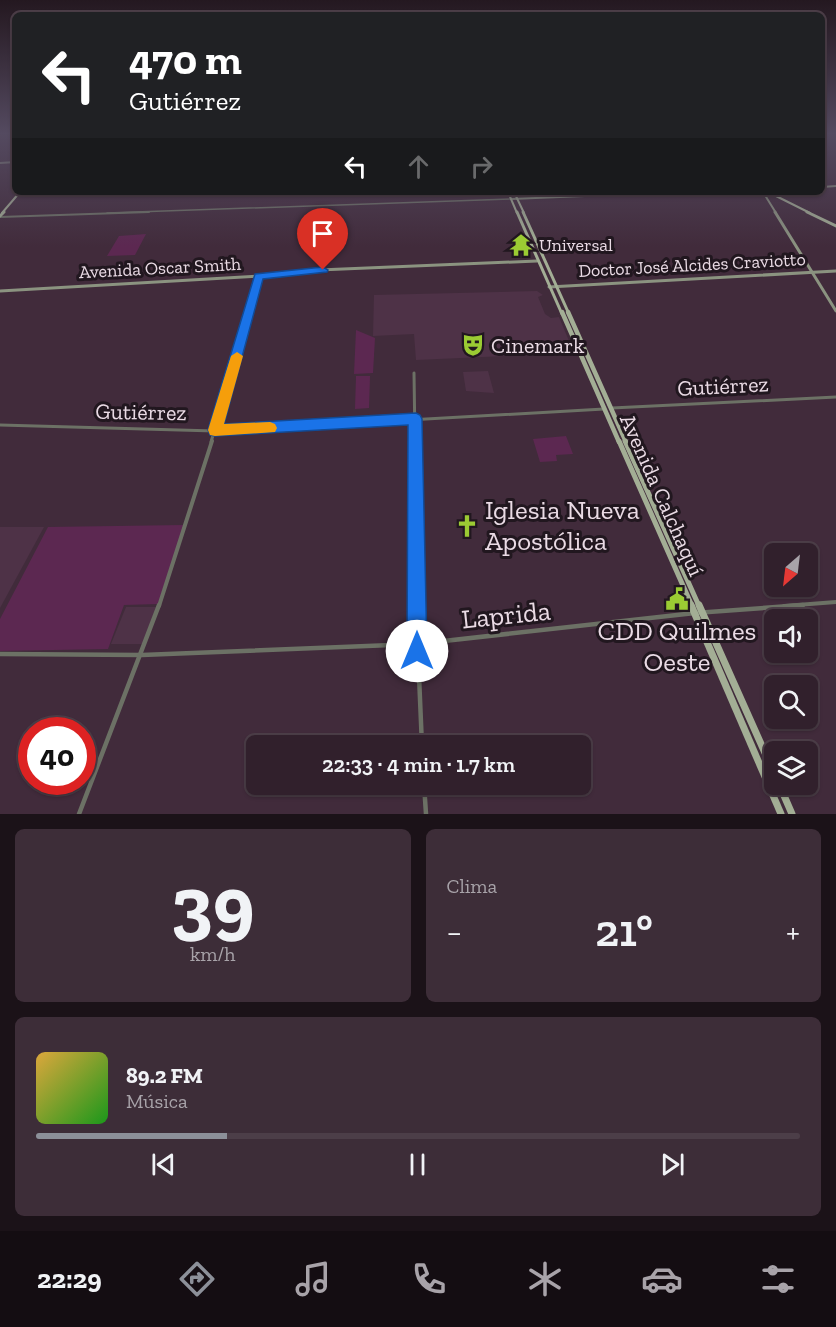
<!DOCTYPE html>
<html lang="es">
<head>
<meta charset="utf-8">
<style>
  :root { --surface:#31202c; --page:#3d2d38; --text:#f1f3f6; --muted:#a8a3a9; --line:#4c3e48; --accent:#8c9099 }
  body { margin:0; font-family:"Zilla Slab",serif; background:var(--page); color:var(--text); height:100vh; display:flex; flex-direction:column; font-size:22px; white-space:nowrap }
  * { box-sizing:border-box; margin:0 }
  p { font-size:20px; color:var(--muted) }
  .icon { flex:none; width:33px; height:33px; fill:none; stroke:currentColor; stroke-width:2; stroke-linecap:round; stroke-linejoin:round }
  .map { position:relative; height:814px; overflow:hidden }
  .sheet { display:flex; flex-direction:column; gap:15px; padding:15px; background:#1b1218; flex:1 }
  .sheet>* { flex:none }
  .guide { position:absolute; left:12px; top:12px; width:813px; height:183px; border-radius:9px; box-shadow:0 2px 4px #0004,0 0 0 2px var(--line); background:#202124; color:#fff; overflow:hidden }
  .needle { width:39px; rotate:208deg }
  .fabs { position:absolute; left:764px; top:543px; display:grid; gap:12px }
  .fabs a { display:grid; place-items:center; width:54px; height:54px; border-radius:9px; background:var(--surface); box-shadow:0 2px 4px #0004,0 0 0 2px var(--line); font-size:30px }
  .speed { position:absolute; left:18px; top:717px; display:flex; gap:12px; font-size:30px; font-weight:700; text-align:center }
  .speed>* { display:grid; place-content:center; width:78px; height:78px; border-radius:50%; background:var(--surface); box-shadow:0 2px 4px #0004,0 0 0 2px var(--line); line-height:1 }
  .speed .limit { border:9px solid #d22; background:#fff; color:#111 }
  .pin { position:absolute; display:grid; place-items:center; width:51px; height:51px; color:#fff; margin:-62px -26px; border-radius:50% 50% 50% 0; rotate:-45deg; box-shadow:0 0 6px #0007 }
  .pin .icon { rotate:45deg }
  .me { position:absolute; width:66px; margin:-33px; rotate:0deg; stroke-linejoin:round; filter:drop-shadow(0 0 4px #0008) }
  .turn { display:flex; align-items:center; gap:21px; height:126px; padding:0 18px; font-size:27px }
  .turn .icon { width:78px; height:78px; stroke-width:2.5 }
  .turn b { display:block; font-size:42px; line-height:51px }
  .lanes { display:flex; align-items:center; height:57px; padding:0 18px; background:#0003; justify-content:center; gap:30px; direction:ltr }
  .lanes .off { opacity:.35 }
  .big { font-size:45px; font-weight:600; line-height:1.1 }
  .sheet .card { flex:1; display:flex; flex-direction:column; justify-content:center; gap:9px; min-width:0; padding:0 21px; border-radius:9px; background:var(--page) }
  .sheet .dial { align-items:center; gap:0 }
  .dial b { font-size:78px; line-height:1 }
  .song { display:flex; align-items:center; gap:18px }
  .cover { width:72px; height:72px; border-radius:9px; background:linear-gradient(135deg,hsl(40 70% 55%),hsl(120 70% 35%)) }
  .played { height:6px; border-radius:3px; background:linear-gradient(90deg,var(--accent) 25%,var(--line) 25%) }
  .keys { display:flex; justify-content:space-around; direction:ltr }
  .heat { display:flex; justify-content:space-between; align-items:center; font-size:33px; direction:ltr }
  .sheet .tiles { flex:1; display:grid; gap:15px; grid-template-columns:1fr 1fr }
  .card:last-child { grid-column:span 2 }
  .trip { position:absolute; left:246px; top:735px; width:345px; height:60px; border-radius:9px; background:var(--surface); box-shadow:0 2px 4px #0004,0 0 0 2px var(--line); font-weight:600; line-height:60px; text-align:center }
  .menu { display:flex; height:96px; justify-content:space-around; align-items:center; background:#140d12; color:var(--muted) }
  .menu .icon { width:42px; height:42px }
  .menu .on { color:var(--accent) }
  .menu b { font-size:27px; color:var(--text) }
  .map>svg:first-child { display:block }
</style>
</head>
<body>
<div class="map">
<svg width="836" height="814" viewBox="0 0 836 814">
  <rect width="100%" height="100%" fill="#412b3b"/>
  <g fill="#4e3247">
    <polygon points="537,291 543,295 538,297 545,314 551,318 559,317 574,353 416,360 414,334 373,336 374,295"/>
    <polygon points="488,371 494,393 466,391 463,372"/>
    <polygon points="0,527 44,527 0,608"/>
    <polygon points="126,607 156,607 143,644 111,644"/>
  </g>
  <g fill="#5c2851">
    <polygon points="146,234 135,255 107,256 119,236"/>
    <polygon points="356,330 375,338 373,373 354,374"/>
    <polygon points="356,376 370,376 369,408 355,409"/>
    <polygon points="566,436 573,454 556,455 557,461 540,462 533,439"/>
    <polygon points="184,525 158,604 124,605 108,649 0,651 0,619 48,527"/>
  </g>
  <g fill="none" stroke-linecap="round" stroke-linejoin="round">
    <polyline stroke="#6c7165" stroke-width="1.5" points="107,213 511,199"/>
    <g stroke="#6c7165" stroke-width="2">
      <polyline points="0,217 149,212"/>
      <polyline points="248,314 259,276"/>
    </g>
    <g stroke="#6c7165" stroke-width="3">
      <polyline points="414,373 415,442"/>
      <polyline points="612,408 836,397"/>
      <polyline points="0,425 215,431 604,409"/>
      <polyline points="211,442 249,312"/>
    </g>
    <g stroke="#6c7165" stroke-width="4">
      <polyline points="415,441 417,606"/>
      <polyline points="159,606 212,441"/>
      <polyline points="784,606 836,602"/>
    </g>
    <g stroke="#6c7165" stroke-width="4.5">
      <polyline points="416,605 422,746"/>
      <polyline points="0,654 142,655 417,644 695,613 803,605"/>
      <polyline points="424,784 426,814"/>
      <polyline points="79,814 159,605"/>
    </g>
    <g stroke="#8b9380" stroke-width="2">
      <polyline points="0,163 15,162"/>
      <polyline points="822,187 836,186"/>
      <polyline points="763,192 776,213"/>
      <polyline points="511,199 683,192"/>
    </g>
    <g stroke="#8b9380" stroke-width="3">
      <polyline points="775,212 836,311"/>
      <polyline points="549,287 836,271"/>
      <polyline points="0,291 293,274 319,270 537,261"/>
    </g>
    <g stroke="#a3ae95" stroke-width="2">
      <polyline points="508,192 517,213"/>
      <polyline points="514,192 524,213"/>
      <polyline points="768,192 810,213"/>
      <polyline points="2,213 20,192"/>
    </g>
    <g stroke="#a3ae95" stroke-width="3">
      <polyline points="517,212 562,314"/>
      <polyline points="523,212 569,314"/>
      <polyline points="807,212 836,226"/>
      <polyline points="0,216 4,212"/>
    </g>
    <g stroke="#a3ae95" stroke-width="4.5">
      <polyline points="562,312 619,442"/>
      <polyline points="568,312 626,442"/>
    </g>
    <g stroke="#a3ae95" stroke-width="5">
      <polyline points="619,441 692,606"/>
      <polyline points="625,441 699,606"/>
    </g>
    <g stroke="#a3ae95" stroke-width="7">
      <polyline points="691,605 781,814"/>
      <polyline points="699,605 774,773"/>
      <polyline points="779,784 792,814"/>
    </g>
  </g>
  <linearGradient id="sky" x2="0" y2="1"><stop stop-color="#241820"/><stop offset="0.54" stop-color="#544a60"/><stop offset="1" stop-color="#544a60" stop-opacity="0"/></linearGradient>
  <rect width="836" height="247" fill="url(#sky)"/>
  <polygon fill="#1a73e8" stroke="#114b97" stroke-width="1.5" points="323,267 328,270 327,272 263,279 224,424 416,413 420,415 422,419 427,651 424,658 417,661 410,658 407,651 408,425 215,436 210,435 208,430 255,274"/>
  <polygon fill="#f59e0b" points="237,352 243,356 224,424 270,422 275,424 277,428 275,432 215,436 210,435 208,430 231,356"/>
  <defs>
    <g id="temple-bare" transform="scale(1.8)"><path d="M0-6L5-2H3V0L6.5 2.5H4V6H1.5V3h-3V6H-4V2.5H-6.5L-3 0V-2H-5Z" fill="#9bcb33" stroke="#21171f" stroke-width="2.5" paint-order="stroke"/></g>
    <g id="theatre-bare" transform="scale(1.8)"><path d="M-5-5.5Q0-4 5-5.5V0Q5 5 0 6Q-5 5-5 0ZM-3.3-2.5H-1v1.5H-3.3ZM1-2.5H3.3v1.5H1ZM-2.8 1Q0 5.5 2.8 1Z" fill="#9bcb33" stroke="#21171f" stroke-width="2.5" paint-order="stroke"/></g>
    <g id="church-bare" transform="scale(1.8)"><path d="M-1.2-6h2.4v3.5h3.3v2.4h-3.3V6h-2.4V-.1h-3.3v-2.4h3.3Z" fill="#9bcb33" stroke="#21171f" stroke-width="2.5" paint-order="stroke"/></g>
    <g id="civic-bare" transform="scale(1.8)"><path d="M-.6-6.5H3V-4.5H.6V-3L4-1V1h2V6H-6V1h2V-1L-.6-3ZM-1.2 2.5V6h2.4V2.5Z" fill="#9bcb33" stroke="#21171f" stroke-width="2.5" paint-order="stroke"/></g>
  </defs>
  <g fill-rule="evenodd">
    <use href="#temple-bare" x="521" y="245"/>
    <use href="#theatre-bare" x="473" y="345"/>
    <use href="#church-bare" x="467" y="526"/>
    <use href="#civic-bare" x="677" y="599"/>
  </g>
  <g text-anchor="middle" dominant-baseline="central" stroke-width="6" stroke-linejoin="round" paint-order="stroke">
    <g font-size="18" fill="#eadbe5" stroke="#21171f" text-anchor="start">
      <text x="539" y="245">Universal</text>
    </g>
    <g font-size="18" fill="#eadbe5" stroke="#21171f">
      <text transform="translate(692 265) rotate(-3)">Doctor José Alcides Craviotto</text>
      <text transform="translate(160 268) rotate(-3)">Avenida Oscar Smith</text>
    </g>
    <g font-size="22" fill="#eadbe5" stroke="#21171f" text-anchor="start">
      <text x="491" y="345">Cinemark</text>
    </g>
    <g font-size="22" fill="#eadbe5" stroke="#21171f">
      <text transform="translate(723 386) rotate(-3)">Gutiérrez</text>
      <text transform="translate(141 412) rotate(1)">Gutiérrez</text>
      <text transform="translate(662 495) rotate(66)">Avenida Calchaquí</text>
    </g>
    <g font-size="27" fill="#eadbe5" stroke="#21171f" text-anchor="start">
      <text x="485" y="510">Iglesia Nueva<tspan x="485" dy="31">Apostólica</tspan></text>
      <text x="677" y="631" text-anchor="middle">CDD Quilmes<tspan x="677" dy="31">Oeste</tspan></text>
    </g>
    <g font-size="27" fill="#eadbe5" stroke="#21171f">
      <text transform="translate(506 615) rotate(-6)">Laprida</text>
    </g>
  </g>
</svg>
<div class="fabs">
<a><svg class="needle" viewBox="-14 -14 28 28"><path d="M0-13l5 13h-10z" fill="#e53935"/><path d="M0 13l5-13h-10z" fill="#a8a3a9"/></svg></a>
<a><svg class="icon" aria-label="sound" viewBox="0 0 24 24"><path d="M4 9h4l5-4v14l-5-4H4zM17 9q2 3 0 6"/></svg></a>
<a><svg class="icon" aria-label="search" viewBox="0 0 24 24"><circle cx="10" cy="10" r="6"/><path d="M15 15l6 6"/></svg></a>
<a><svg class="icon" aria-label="layers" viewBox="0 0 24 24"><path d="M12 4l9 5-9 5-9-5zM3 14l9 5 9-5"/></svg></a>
</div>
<div class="speed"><div class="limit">40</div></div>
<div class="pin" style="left:323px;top:270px;background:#d93025"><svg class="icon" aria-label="arrive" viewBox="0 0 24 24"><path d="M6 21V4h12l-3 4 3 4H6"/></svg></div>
<svg class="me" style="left:417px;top:651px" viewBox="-20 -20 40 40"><circle r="19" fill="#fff"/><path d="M0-13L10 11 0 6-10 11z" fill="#1a73e8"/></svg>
<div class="trip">22:33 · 4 min · 1.7 km</div>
<div class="guide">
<div class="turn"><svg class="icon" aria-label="left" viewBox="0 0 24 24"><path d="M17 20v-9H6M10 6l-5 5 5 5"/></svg><div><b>470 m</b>Gutiérrez</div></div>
<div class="lanes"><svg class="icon" aria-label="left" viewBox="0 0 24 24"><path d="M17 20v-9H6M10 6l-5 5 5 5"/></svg><svg class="icon off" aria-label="ahead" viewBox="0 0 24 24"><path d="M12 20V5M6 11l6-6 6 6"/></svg><svg class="icon off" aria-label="right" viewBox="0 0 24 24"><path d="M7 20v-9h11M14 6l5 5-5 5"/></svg></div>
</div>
</div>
<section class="sheet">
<div class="tiles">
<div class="card dial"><b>39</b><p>km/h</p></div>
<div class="card"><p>Clima</p>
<div class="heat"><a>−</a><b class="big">21°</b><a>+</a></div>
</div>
<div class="card">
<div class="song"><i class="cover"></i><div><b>89.2 FM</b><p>Música</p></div></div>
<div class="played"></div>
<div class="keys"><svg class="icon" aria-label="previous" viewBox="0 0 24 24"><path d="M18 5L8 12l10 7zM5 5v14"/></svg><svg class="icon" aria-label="pause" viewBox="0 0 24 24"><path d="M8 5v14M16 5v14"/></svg><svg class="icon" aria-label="next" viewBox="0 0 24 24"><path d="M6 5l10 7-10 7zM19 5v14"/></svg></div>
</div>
</div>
</section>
<nav class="menu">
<b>22:29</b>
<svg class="icon on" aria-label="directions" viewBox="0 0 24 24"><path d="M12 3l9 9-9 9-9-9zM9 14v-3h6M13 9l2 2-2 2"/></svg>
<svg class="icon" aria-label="music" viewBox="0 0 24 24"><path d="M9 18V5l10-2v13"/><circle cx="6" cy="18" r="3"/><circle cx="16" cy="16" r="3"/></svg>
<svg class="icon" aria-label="phone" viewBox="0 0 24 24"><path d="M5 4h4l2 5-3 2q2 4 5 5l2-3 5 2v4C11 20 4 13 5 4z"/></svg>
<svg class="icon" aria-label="climate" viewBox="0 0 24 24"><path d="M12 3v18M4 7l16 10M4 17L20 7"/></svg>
<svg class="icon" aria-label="car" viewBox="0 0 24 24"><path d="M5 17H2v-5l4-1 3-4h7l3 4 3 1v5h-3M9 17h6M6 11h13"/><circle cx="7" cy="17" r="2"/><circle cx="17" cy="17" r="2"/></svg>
<svg class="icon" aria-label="filters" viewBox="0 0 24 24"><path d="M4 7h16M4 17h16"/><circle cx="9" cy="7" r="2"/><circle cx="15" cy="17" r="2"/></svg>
</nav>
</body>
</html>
